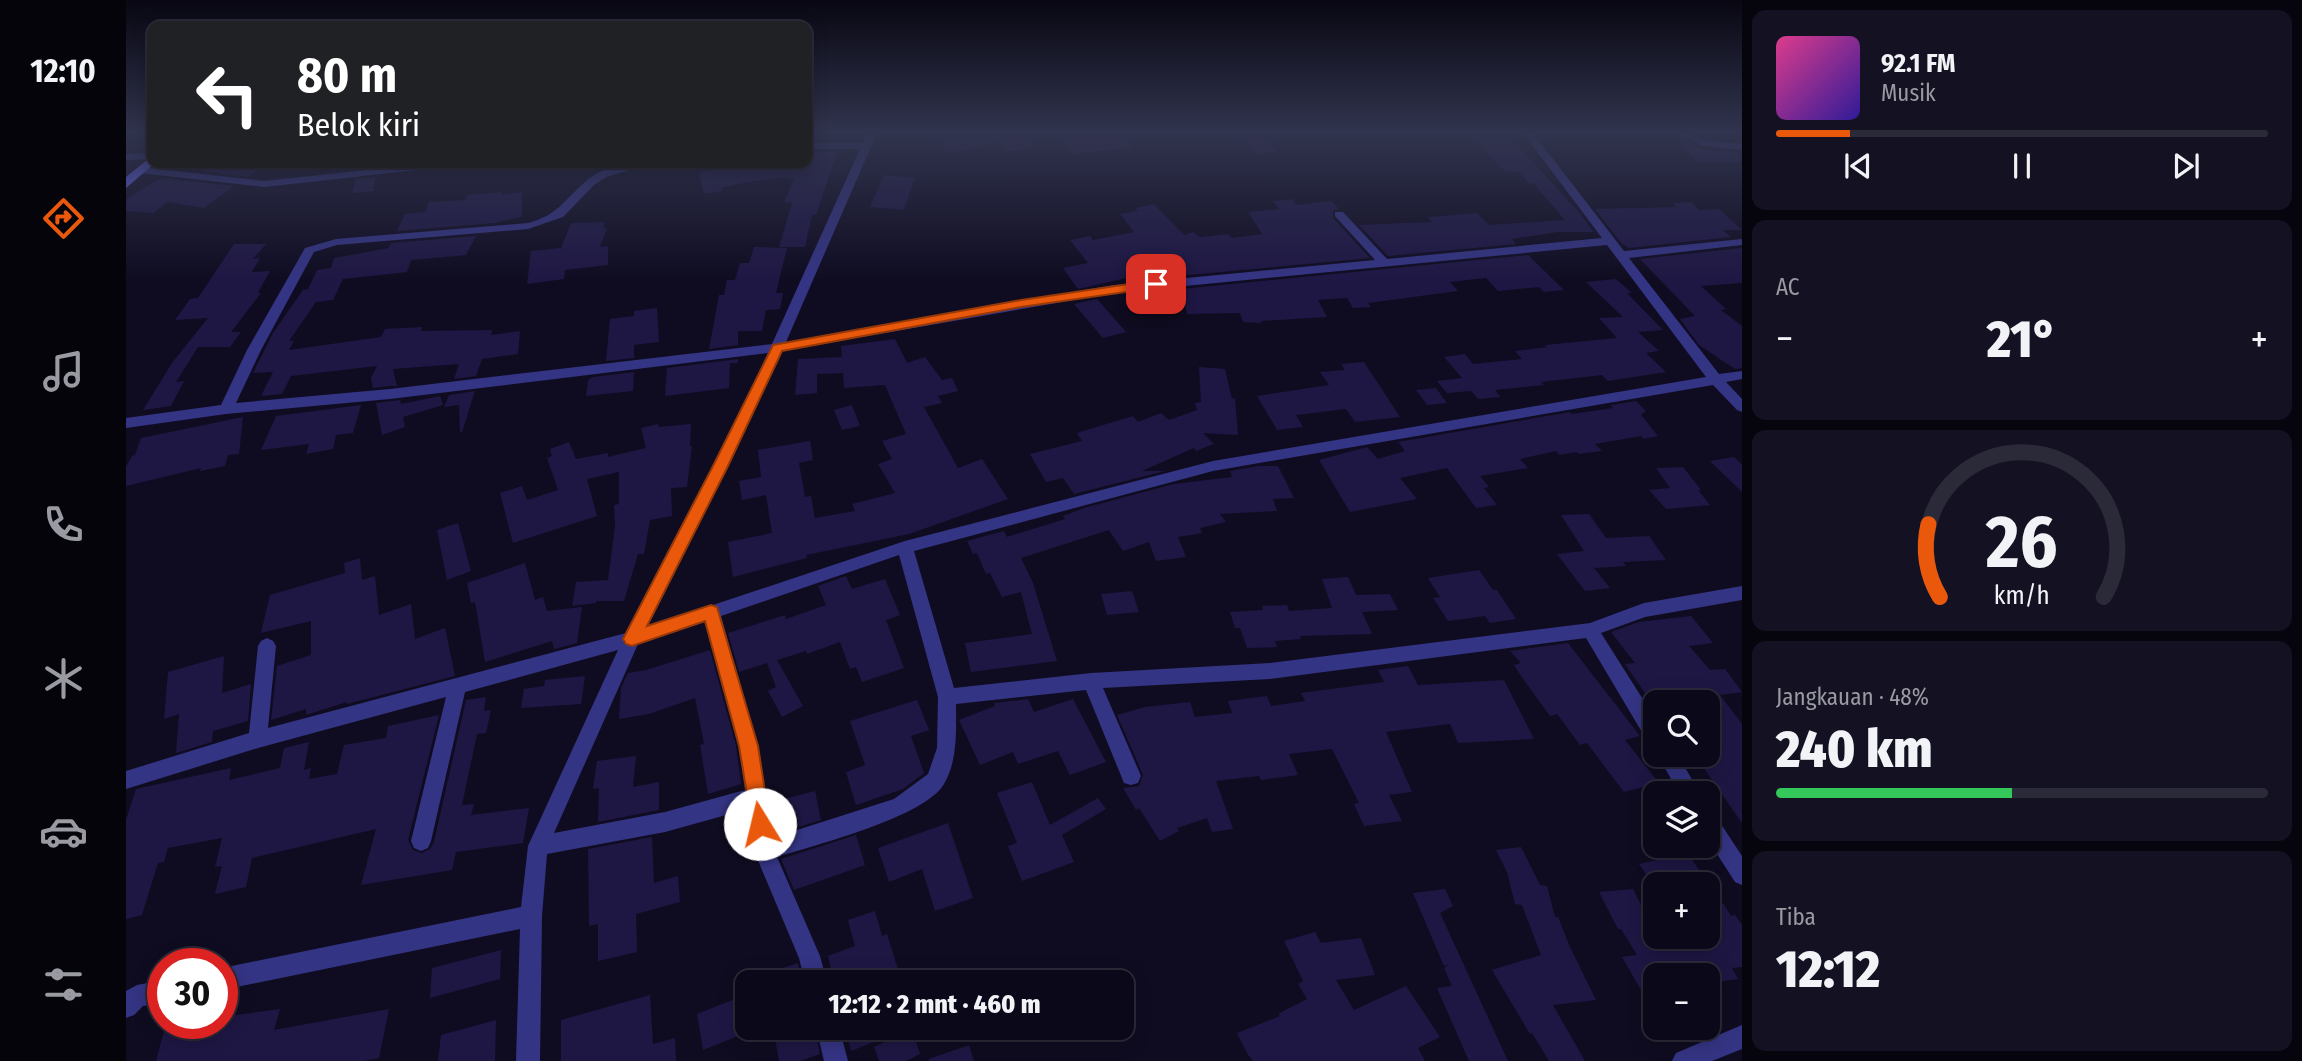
<!DOCTYPE html>
<html lang="id">
<head>
<meta charset="utf-8">
<style>
  :root { --surface:#0b0919; --page:#141222; --text:#f1f3f6; --muted:#9a9aa2; --line:#2b2a38; --accent:#ea580c }
  body { margin:0; font-family:"Fira Sans Condensed",sans-serif; background:var(--page); color:var(--text); height:100vh; display:flex; flex-direction:column; font-size:26px; white-space:nowrap }
  * { box-sizing:border-box; margin:0 }
  p { font-size:23px; color:var(--muted) }
  .icon { flex:none; width:38px; height:38px; fill:none; stroke:currentColor; stroke-width:2; stroke-linecap:round; stroke-linejoin:round }
  .map { position:relative; flex:1; overflow:hidden }
  .side { display:flex; flex-direction:column; gap:10px; padding:10px; background:#06050e; width:560px }
  .side>* { flex:none }
  .guide { position:absolute; left:21px; top:21px; width:665px; height:147px; border-radius:14px; box-shadow:0 4px 18px #0003,0 0 0 2px var(--line); background:#202124; color:#fff; overflow:hidden }
  .fabs { position:absolute; left:1517px; top:690px; display:grid; gap:14px }
  .fabs a { display:grid; place-items:center; width:77px; height:77px; border-radius:14px; background:var(--surface); box-shadow:0 4px 18px #0003,0 0 0 2px var(--line); font-size:35px }
  .speed { position:absolute; left:21px; top:948px; display:flex; gap:14px; font-size:35px; font-weight:700; text-align:center }
  .speed>* { display:grid; place-content:center; width:91px; height:91px; border-radius:50%; background:var(--surface); box-shadow:0 4px 18px #0003,0 0 0 2px var(--line); line-height:1 }
  .speed .limit { border:10px solid #d22; background:#fff; color:#111 }
  .pin { position:absolute; display:grid; place-items:center; width:60px; height:60px; color:#fff; margin:-30px; border-radius:14px; box-shadow:0 4px 10px #0006 }
  .me { position:absolute; width:77px; margin:-38px; rotate:351deg; stroke-linejoin:round; filter:drop-shadow(0 0 5px #0008) }
  .turn { display:flex; align-items:center; gap:24px; height:147px; padding:0 35px; font-size:32px }
  .turn .icon { width:91px; height:91px; stroke-width:2.5 }
  .turn b { display:block; font-size:49px; line-height:60px }
  .big { font-size:52px; font-weight:800; line-height:1.1 }
  .side .card { flex:1; display:flex; flex-direction:column; justify-content:center; gap:10px; min-width:0; padding:0 24px; border-radius:14px; background:var(--page) }
  .side .dial { align-items:center; gap:0 }
  .dial svg { height:182px; overflow:visible; fill:none; stroke:var(--line); stroke-width:7; stroke-linecap:round; text-anchor:middle }
  .dial text { fill:var(--text); stroke:none }
  .song { display:flex; align-items:center; gap:21px }
  .cover { width:84px; height:84px; border-radius:10px; background:linear-gradient(135deg,hsl(330 70% 55%),hsl(250 70% 35%)) }
  .played { height:7px; border-radius:4px; background:linear-gradient(90deg,var(--accent) 15%,var(--line) 15%) }
  .keys { display:flex; justify-content:space-around; direction:ltr }
  .heat { display:flex; justify-content:space-between; align-items:center; font-size:38px; direction:ltr }
  .charge { height:10px; border-radius:5px; background:linear-gradient(90deg,#34c759 48%,var(--line) 0) }
  .trip { position:absolute; left:609px; top:970px; width:399px; height:70px; border-radius:14px; background:var(--surface); box-shadow:0 4px 18px #0003,0 0 0 2px var(--line); font-weight:800; line-height:70px; text-align:center }
  main { display:flex; flex:1; min-height:0 }
  .menu { display:flex; flex-direction:column; width:126px; justify-content:space-around; align-items:center; background:#04040a; color:var(--muted) }
  .menu .icon { width:49px; height:49px }
  .menu .active { color:var(--accent) }
  .menu b { font-size:32px; color:var(--text) }
  .map>svg:first-child { display:block }
</style>
</head>
<body>
<main>
<nav class="menu">
<b>12:10</b>
<svg class="icon active" aria-label="directions" viewBox="0 0 24 24"><path d="M12 3l9 9-9 9-9-9zM9 14v-3h6M13 9l2 2-2 2"/></svg>
<svg class="icon" aria-label="music" viewBox="0 0 24 24"><path d="M9 18V5l10-2v13"/><circle cx="6" cy="18" r="3"/><circle cx="16" cy="16" r="3"/></svg>
<svg class="icon" aria-label="phone" viewBox="0 0 24 24"><path d="M5 4h4l2 5-3 2q2 4 5 5l2-3 5 2v4C11 20 4 13 5 4z"/></svg>
<svg class="icon" aria-label="climate" viewBox="0 0 24 24"><path d="M12 3v18M4 7l16 10M4 17L20 7"/></svg>
<svg class="icon" aria-label="car" viewBox="0 0 24 24"><path d="M5 17H2v-5l4-1 3-4h7l3 4 3 1v5h-3M9 17h6M6 11h13"/><circle cx="7" cy="17" r="2"/><circle cx="17" cy="17" r="2"/></svg>
<svg class="icon" aria-label="filters" viewBox="0 0 24 24"><path d="M4 7h16M4 17h16"/><circle cx="9" cy="7" r="2"/><circle cx="15" cy="17" r="2"/></svg>
</nav>
<div class="map">
<svg width="1616" height="1061" viewBox="0 0 1616 1061">
  <rect width="100%" height="100%" fill="#0f0c21"/>
  <g fill="#1e1744">
    <polygon points="809,133 900,133 908,148 878,152 872,143 826,153 819,150"/>
    <polygon points="961,133 998,133 1006,148 945,154 935,140 963,136"/>
    <polygon points="1114,133 1134,133 1151,152 1131,154"/>
    <polygon points="1345,133 1380,133 1451,210 1468,232 1431,232 1386,239 1390,244 1262,256 1233,225 1306,222 1302,217 1351,213 1363,225 1439,220 1407,183 1402,183 1393,172 1380,173 1357,148 1352,147"/>
    <polygon points="1544,133 1549,133 1576,149 1616,153 1616,162 1572,162"/>
    <polygon points="681,152 711,152 690,215 686,215 679,247 653,247 666,203 658,202 668,179 659,179 660,177 616,183 595,188 596,191 579,194 576,187 573,172 612,166 612,163 681,163"/>
    <polygon points="80,166 135,167 122,177 75,171"/>
    <polygon points="758,175 789,178 778,210 744,207"/>
    <polygon points="250,177 247,191 226,193 230,179"/>
    <polygon points="35,178 108,186 78,208 41,202 28,213 0,211 0,199"/>
    <polygon points="376,192 375,195 396,192 396,217 368,223 271,231 279,214 299,212 303,202 339,200 341,195"/>
    <polygon points="1166,199 1170,205 1206,201 1213,209 1207,210 1207,218 1244,258 1052,276 1049,267 952,289 937,268 962,263 944,240 964,236 967,240 1008,232 994,214 1012,211 1009,208 1028,204 1058,235 1067,232 1074,237 1102,234 1106,238 1136,234 1122,212 1153,209 1147,201"/>
    <polygon points="1565,202 1573,210 1593,209 1616,230 1597,230 1605,237 1503,248 1496,244 1469,209 1551,207 1546,203"/>
    <polygon points="479,222 477,228 481,228 474,247 482,246 482,265 439,270 438,279 401,284 405,251 435,248 445,223"/>
    <polygon points="350,236 340,255 285,260 281,272 217,279 207,300 190,302 163,341 168,341 163,350 255,337 259,329 296,327 295,331 366,330 365,335 394,331 392,354 356,359 350,376 328,379 333,364 267,369 271,386 264,386 247,388 245,378 251,366 165,376 156,394 135,396 147,372 127,373 147,333 177,290 182,289 191,270 205,268 208,258 263,248 265,243"/>
    <polygon points="108,244 140,244 127,259 134,258 126,272 144,271 132,293 135,293 105,332 115,332 104,347 72,347 50,382 58,381 45,406 17,410 46,363 82,318 49,320 64,299 72,298"/>
    <polygon points="628,247 661,248 650,293 657,293 654,309 640,310 636,331 612,331 612,345 583,349 593,295 598,295 601,280 609,280 614,263 623,263"/>
    <polygon points="1616,248 1616,283 1575,286 1600,309 1595,310 1616,326 1616,368 1609,369 1573,345 1554,319 1569,316 1514,259"/>
    <polygon points="1402,255 1438,290 1418,292 1413,287 1372,291 1360,278 1324,282 1332,291 1242,303 1245,307 1227,308 1221,298 1192,300 1201,317 1135,321 1136,323 1117,322 1114,313 1061,314 1055,289"/>
    <polygon points="1490,279 1506,293 1501,293 1537,330 1512,332 1533,351 1520,353 1540,372 1482,381 1476,375 1415,382 1418,385 1369,390 1374,397 1352,399 1345,391 1321,393 1311,381 1336,378 1318,357 1339,354 1347,364 1396,359 1389,351 1421,347 1419,345 1491,338 1473,318 1497,317 1460,282"/>
    <polygon points="971,299 1000,332 977,338 948,304"/>
    <polygon points="531,308 533,342 508,345 508,358 480,361 484,319 508,316 508,311"/>
    <polygon points="769,339 781,363 799,357 816,380 826,378 832,391 812,396 816,403 798,407 832,468 856,459 882,499 783,534 680,555 681,558 607,577 602,542 646,533 640,495 616,500 613,481 635,477 632,450 684,441 687,460 673,463 679,497 685,496 689,518 729,511 726,504 769,493 752,464 766,459 756,441 780,434 759,385 718,388 717,373 691,374 691,393 669,395 672,359 716,357 715,346"/>
    <polygon points="612,359 612,363 604,363 603,388 539,396 541,368"/>
    <polygon points="1238,362 1274,417 1229,422 1220,409 1170,415 1177,427 1151,430 1131,396 1203,385 1194,372 1219,370 1215,364"/>
    <polygon points="1073,367 1099,369 1106,399 1109,398 1112,435 1077,433 1088,444 1070,451 1068,448 1016,471 1039,471 948,494 937,478 920,482 904,454 956,441 951,433 1007,416 1012,422 1035,413 1043,420 1071,410 1069,403 1075,402"/>
    <polygon points="508,372 507,391 460,396 462,380 467,377"/>
    <polygon points="1310,388 1321,403 1301,405 1290,390"/>
    <polygon points="349,391 336,432 334,432 333,405 318,407 323,395"/>
    <polygon points="314,396 317,405 277,417 279,427 256,435 250,403 274,400 275,404"/>
    <polygon points="1510,401 1520,411 1515,415 1532,436 1518,439 1515,436 1469,444 1476,451 1453,454 1450,452 1434,455 1430,451 1394,459 1402,468 1354,476 1363,487 1358,488 1371,505 1350,508 1321,468 1274,478 1291,499 1224,512 1193,460 1241,447 1252,459 1279,451 1272,442 1444,412 1446,414 1487,408 1485,405"/>
    <polygon points="235,405 227,433 210,435 207,449 180,454 183,444 135,450 150,416"/>
    <polygon points="726,405 734,426 716,430 708,410"/>
    <polygon points="117,417 113,454 102,455 99,466 74,471 75,468 0,486 0,467 6,456 9,455 15,438"/>
    <polygon points="532,424 533,427 565,424 564,446 566,446 561,487 545,488 546,516 524,520 518,554 512,554 498,601 470,601 470,603 446,606 450,582 482,580 489,526 488,505 493,504 493,472 461,479 471,516 387,543 374,493 396,486 401,500 432,490 421,458 426,456 424,449 443,442 450,459 482,453 482,457 520,448 515,428"/>
    <polygon points="1608,457 1616,465 1616,492 1584,461"/>
    <polygon points="1133,466 1152,466 1168,498 1147,499 1151,511 1094,514 1100,522 1074,528 1076,533 1052,537 1060,557 1030,561 1023,542 997,551 983,530 895,558 907,583 931,661 845,672 839,643 906,634 895,592 876,597 864,573 860,574 851,553 847,554 841,541 878,531 881,537 939,519 937,516 958,508 1048,484 1106,477 1104,471"/>
    <polygon points="1557,467 1575,490 1572,490 1584,505 1540,509 1523,490 1544,488 1530,468"/>
    <polygon points="1463,514 1480,538 1523,536 1540,560 1497,562 1500,566 1468,568 1484,588 1459,591 1431,554 1458,551 1435,515"/>
    <polygon points="332,523 345,571 321,580 311,530"/>
    <polygon points="234,558 236,580 249,576 253,615 285,604 289,639 319,628 329,676 221,704 221,702 180,715 180,709 145,720 151,666 185,655 185,621 135,633 144,595 219,573 218,563"/>
    <polygon points="399,563 409,600 417,597 421,611 456,607 451,643 428,649 426,641 359,662 349,602 345,603 341,583"/>
    <polygon points="1353,570 1367,590 1371,590 1390,619 1364,623 1359,616 1322,621 1307,598 1314,597 1302,578"/>
    <polygon points="720,576 726,589 759,579 774,615 760,620 778,668 736,682 730,667 724,669 714,642 681,654 680,651 651,660 677,706 656,717 642,691 650,687 641,663 613,672 602,633 659,615 660,619 700,605 692,586"/>
    <polygon points="1222,577 1230,595 1264,594 1272,610 1236,612 1246,634 1174,636 1175,639 1149,641 1151,647 1121,648 1114,628 1109,628 1104,612 1137,610 1136,606 1161,605 1163,611 1206,608 1196,579"/>
    <polygon points="1006,591 1013,612 981,615 975,594"/>
    <polygon points="1565,616 1587,643 1563,646 1584,670 1599,669 1616,692 1594,695 1616,724 1616,823 1568,754 1582,754 1582,702 1573,689 1519,693 1499,664 1509,663 1485,632 1513,622"/>
    <polygon points="1442,643 1514,736 1499,740 1533,783 1498,792 1461,743 1454,745 1431,714 1424,716 1395,676 1388,665 1395,663 1384,651"/>
    <polygon points="584,650 610,746 615,784 582,794 574,745 578,744 569,698 523,714 493,719 495,688 502,673 520,670"/>
    <polygon points="98,656 96,693 125,684 122,721 87,731 86,742 50,753 53,714 38,719 42,672"/>
    <polygon points="1282,666 1292,685 1378,680 1408,739 1332,743 1324,724 1260,732 1286,792 1263,795 1276,821 1238,826 1228,804 1233,803 1206,749 1163,754 1172,775 1135,780 1133,776 1090,781 1107,829 1086,832 1081,818 1051,828 1053,831 1034,841 1013,808 1010,810 997,788 1013,786 1017,775 991,715 1019,707 1064,702 1069,717 1106,713 1102,701 1141,696 1145,706 1179,701 1175,693 1258,682 1252,670"/>
    <polygon points="459,676 455,704 395,708 398,689 418,686 419,680"/>
    <polygon points="360,697 358,711 365,710 360,733 351,734 336,805 348,804 345,815 403,808 397,843 330,852 326,870 235,885 250,829 126,858 120,887 89,894 96,866 89,867 96,838 42,848 38,862 32,863 16,915 0,919 0,820 10,789 105,768 103,780 154,768 158,748 183,742 178,770 185,768 183,779 211,774 218,745 260,738 262,726 313,715 282,840 287,850 296,853 304,849 308,842 340,700"/>
    <polygon points="902,699 908,712 947,699 980,762 944,775 932,751 892,764 887,752 854,765 833,720 869,706 868,703"/>
    <polygon points="791,700 803,730 785,736 798,773 777,789 730,805 720,772 739,765 724,721"/>
    <polygon points="510,756 507,787 533,782 533,810 472,822 473,788 467,789 471,761"/>
    <polygon points="906,782 924,825 972,798 980,809 936,835 948,862 896,881 882,846 891,843 871,793"/>
    <polygon points="689,791 695,820 673,827 670,813 653,817 650,801"/>
    <polygon points="822,823 847,898 809,911 796,869 763,882 752,848"/>
    <polygon points="730,835 739,865 668,890 655,859"/>
    <polygon points="526,837 528,883 552,876 554,902 510,914 511,952 472,961 472,924 463,926 462,849"/>
    <polygon points="1547,845 1555,845 1580,879 1561,884 1552,882 1527,884 1513,864 1536,859 1529,850"/>
    <polygon points="1395,847 1414,885 1421,886 1429,917 1432,917 1444,947 1470,1000 1427,1005 1459,1061 1423,1061 1406,1033 1404,1034 1366,970 1415,955 1396,905 1389,904 1381,872 1370,850"/>
    <polygon points="1582,880 1605,916 1609,915 1616,925 1616,967 1606,968 1612,979 1582,983 1582,975 1530,975 1530,1016 1496,957 1511,955 1495,929 1492,929 1473,892 1507,889 1530,936 1582,936"/>
    <polygon points="1319,889 1327,906 1314,913 1382,1061 1343,1061 1311,988 1326,986 1318,968 1322,965 1318,966 1287,893"/>
    <polygon points="749,911 756,936 761,934 774,976 759,982 708,982 702,956 729,946 722,920"/>
    <polygon points="1189,932 1195,943 1235,938 1249,975 1210,980 1228,1010 1280,986 1314,1037 1292,1048 1299,1061 1127,1061 1122,1055 1111,1033 1154,1016 1152,1014 1181,999 1172,984 1177,981 1158,941"/>
    <polygon points="375,950 374,979 304,998 306,968"/>
    <polygon points="672,963 676,982 624,982 623,979"/>
    <polygon points="524,995 527,1044 549,1038 550,1061 435,1061 435,1020"/>
    <polygon points="609,999 615,999 622,1032 577,1050 571,1014"/>
    <polygon points="154,1009 148,1030 263,1009 253,1058 238,1061 30,1061 38,1031 66,1024 96,1024 96,1017"/>
    <polygon points="370,1020 369,1061 312,1061 315,1035"/>
    <polygon points="647,1027 688,1027 694,1054 674,1061 653,1061"/>
    <polygon points="719,1027 749,1027 753,1040 725,1051"/>
    <polygon points="786,1029 794,1054 780,1061 753,1061 748,1047"/>
    <polygon points="843,1045 848,1061 803,1061 803,1059"/>
  </g>
  <g fill="none" stroke-linecap="round" stroke-linejoin="round">
    <g fill="#343484" fill-rule="evenodd">
      <path d="M741,133H751L660,342L988,285L1249,260L1209,216V212H1217L1261,259L1476,238L1397,133H1407L1498,251L1616,239V245L1503,258L1593,374L1616,371V379L1600,382L1616,399V412L1611,410L1587,385L1087,471L788,551L828,688L965,673L1144,663L1464,623L1518,603L1616,586V600L1519,617L1475,633L1530,720V747L1523,744L1460,638L1144,679L977,688L1015,776L1012,783L1005,785L998,783L960,690L830,704C830,730 832,760 818,784C799,817 689,845 651,857L694,956L701,982H679L673,958L628,851L622,809L539,832L421,854L416,916L414,1061H390L394,929L96,990V968L395,907L402,846L492,650L339,692L305,841L302,848L295,851L288,848L285,841L320,697L132,748L0,789V771L123,733L132,646L135,641L141,638L147,641L150,646L142,728L500,633L587,468L642,353L264,399L100,414L0,428V418L95,405L121,350L179,248L210,239L402,223C432,215 437,201 459,182C477,166 503,162 526,163L480,177L468,185L437,217L402,229L211,245L188,252L135,350L110,403L264,389L646,344L734,149H681V143H737ZM1481,245L1580,377L1087,461L779,541L521,627L601,468L656,351L988,293ZM773,555L812,697L811,748L802,774L768,799L646,838L631,746L595,616ZM579,622L613,746L619,790L539,812L428,833L512,644Z"/>
      <polygon points="1551,133 1563,133 1582,141 1616,144 1616,150 1576,146"/>
      <polygon points="26,153 26,159 0,160 0,154"/>
      <polygon points="287,165 291,166 291,170 138,187 14,173 9,170 14,167 138,181"/>
      <polygon points="1531,754 1551,754 1574,793 1553,793"/>
      <polygon points="1582,812 1589,815 1616,856 1616,885 1609,882 1582,840"/>
      <polygon points="37,980 37,1002 17,1006 8,1015 0,1018 0,991 11,985"/>
      <polygon points="1616,1025 1616,1049 1586,1061 1546,1061 1550,1053"/>
      <polygon points="690,1027 713,1027 722,1061 698,1061"/>
    </g>
    <polygon fill="#6366ff" fill-rule="evenodd" points="26,156 26,163 29,163 0,188 0,177"/>
  </g>
  <linearGradient id="sky" x2="0" y2="1"><stop stop-color="#080712"/><stop offset="0.47" stop-color="#31344e"/><stop offset="1" stop-color="#31344e" stop-opacity="0"/></linearGradient>
  <rect width="1616" height="281" fill="url(#sky)"/>
  <polygon fill="#ea580c" stroke="#983908" stroke-width="2" points="1030,280 1035,281 1035,287 895,307 656,351 601,468 521,626 585,605 591,607 632,746 644,824 641,831 634,834 627,831 613,746 579,621 506,646 500,644 497,639 586,468 647,345 895,300"/>
</svg>
<div class="fabs">
<a><svg class="icon" aria-label="search" viewBox="0 0 24 24"><circle cx="10" cy="10" r="6"/><path d="M15 15l6 6"/></svg></a>
<a><svg class="icon" aria-label="layers" viewBox="0 0 24 24"><path d="M12 4l9 5-9 5-9-5zM3 14l9 5 9-5"/></svg></a>
<a>+</a>
<a>−</a>
</div>
<div class="speed"><div class="limit">30</div></div>
<div class="pin" style="left:1030px;top:284px;background:#d93025"><svg class="icon" aria-label="arrive" viewBox="0 0 24 24"><path d="M6 21V4h12l-3 4 3 4H6"/></svg></div>
<svg class="me" style="left:634px;top:824px" viewBox="-20 -20 40 40"><circle r="19" fill="#fff"/><path d="M0-13L10 11 0 6-10 11z" fill="#ea580c"/></svg>
<div class="trip">12:12 · 2 mnt · 460 m</div>
<div class="guide">
<div class="turn"><svg class="icon" aria-label="left" viewBox="0 0 24 24"><path d="M17 20v-9H6M10 6l-5 5 5 5"/></svg><div><b>80 m</b>Belok kiri</div></div>
</div>
</div>
<section class="side">
<div class="card">
<div class="song"><i class="cover"></i><div><b>92.1 FM</b><p>Musik</p></div></div>
<div class="played"></div>
<div class="keys"><svg class="icon" aria-label="previous" viewBox="0 0 24 24"><path d="M18 5L8 12l10 7zM5 5v14"/></svg><svg class="icon" aria-label="pause" viewBox="0 0 24 24"><path d="M8 5v14M16 5v14"/></svg><svg class="icon" aria-label="next" viewBox="0 0 24 24"><path d="M6 5l10 7-10 7zM19 5v14"/></svg></div>
</div>
<div class="card"><p>AC</p>
<div class="heat"><a>−</a><b class="big">21°</b><a>+</a></div>
</div>
<div class="card dial"><svg viewBox="0 0 100 80">
<path d="M14 69A42 42 0 1 1 86 69"/>
<path d="M14 69A42 42 0 0 1 9 37" stroke="#ea580c"/>
<text x="50" y="56" font-size="32" font-weight="700">26</text>
<text x="50" y="72" font-size="11">km/h</text>
</svg></div>
<div class="card"><p>Jangkauan · 48%</p><b class="big">240 km</b><div class="charge"></div></div>
<div class="card"><p>Tiba</p><b class="big">12:12</b></div>
</section>
</main>
</body>
</html>
